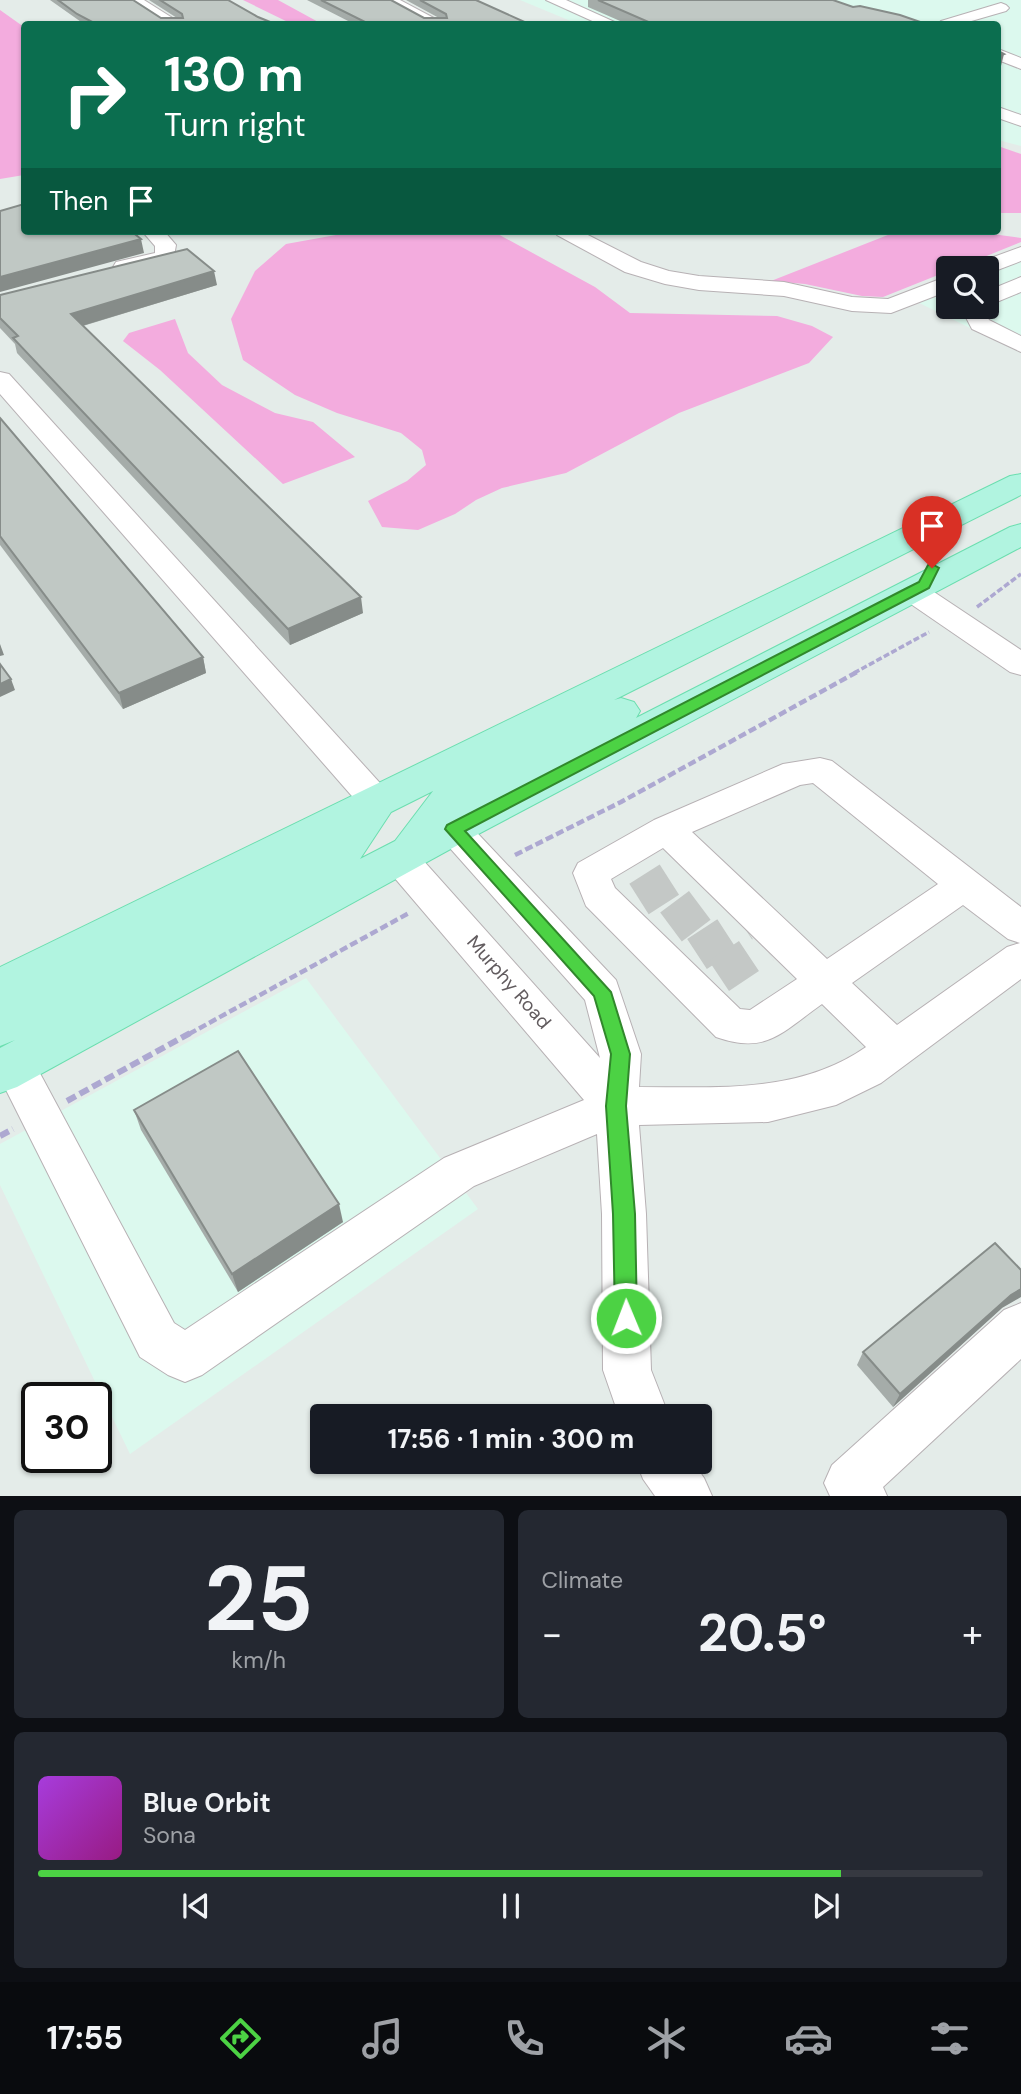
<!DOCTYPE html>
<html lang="en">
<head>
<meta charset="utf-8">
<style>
  :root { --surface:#171b24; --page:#242831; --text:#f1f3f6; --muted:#9ea1a6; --line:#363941; --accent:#4cd244 }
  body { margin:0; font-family:"DM Sans",sans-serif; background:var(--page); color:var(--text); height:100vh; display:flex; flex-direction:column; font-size:26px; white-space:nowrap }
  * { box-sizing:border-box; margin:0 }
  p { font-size:23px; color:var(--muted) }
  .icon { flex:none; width:38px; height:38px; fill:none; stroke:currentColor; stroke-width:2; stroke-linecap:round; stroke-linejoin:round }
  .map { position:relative; height:1496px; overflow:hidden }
  .panel { display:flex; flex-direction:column; gap:14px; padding:14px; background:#0d0f14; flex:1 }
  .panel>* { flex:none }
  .guide { position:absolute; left:21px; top:21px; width:980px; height:214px; border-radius:7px; box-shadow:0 2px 5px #0004; background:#0b6e4f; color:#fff; overflow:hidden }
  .fabs { position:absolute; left:936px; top:256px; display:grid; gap:14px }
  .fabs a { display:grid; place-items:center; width:63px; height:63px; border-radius:7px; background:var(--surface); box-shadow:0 2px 5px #0004; font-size:35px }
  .speed { position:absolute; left:21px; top:1382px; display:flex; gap:14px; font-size:35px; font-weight:700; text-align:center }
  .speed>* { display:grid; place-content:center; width:91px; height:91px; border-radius:50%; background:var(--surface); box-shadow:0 2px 5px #0004; line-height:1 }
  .speed .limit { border:4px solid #111; border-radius:10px; background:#fff; color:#111 }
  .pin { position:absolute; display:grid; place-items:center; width:60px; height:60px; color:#fff; margin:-72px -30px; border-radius:50% 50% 50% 0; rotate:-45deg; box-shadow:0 0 7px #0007 }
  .pin .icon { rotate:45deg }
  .me { position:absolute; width:77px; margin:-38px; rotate:359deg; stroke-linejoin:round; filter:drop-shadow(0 0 5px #0008) }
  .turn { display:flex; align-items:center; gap:24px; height:147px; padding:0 28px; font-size:32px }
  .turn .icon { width:91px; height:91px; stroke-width:2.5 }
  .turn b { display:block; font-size:49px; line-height:60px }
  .then { display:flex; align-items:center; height:66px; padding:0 28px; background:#0003; gap:14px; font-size:26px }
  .big { font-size:52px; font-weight:700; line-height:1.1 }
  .panel .card { flex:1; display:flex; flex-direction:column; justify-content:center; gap:10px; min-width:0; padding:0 24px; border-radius:10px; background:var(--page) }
  .panel .dial { align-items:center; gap:0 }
  .dial b { font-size:91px; line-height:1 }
  .song { display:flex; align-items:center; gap:21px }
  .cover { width:84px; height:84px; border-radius:10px; background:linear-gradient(135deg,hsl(280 70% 55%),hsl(310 70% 35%)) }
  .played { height:7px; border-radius:4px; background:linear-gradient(90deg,var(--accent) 85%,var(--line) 85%) }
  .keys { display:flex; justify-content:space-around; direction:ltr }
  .heat { display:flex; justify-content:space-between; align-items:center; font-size:38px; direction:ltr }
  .panel .tiles { flex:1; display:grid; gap:14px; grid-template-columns:1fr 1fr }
  .card:last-child { grid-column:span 2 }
  .trip { position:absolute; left:310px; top:1404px; width:402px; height:70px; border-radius:7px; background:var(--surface); box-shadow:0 2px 5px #0004; font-weight:700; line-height:70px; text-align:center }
  .menu { display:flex; height:112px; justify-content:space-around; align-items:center; background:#090b0e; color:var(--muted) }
  .menu .icon { width:49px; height:49px }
  .menu .on { color:var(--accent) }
  .menu b { font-size:32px; color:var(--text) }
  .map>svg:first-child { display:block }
</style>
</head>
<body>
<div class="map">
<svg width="1021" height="1496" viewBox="0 0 1021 1496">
  <rect width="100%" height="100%" fill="#e4ece9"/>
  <g fill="#dcf9ee">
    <polygon points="520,0 1021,0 1021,146 998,140 998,24 578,24"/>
    <polygon points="1021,247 1021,353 903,295 948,277 948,306 987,306 987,268 970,268"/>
    <polygon points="306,978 478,1209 130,1454 0,1185 0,1144"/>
  </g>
  <g fill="#f3acde">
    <polygon points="243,0 278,0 322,24 292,24"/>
    <polygon points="0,10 24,27 24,175 0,179"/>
    <polygon points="998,146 1021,154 1021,213 998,213"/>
    <polygon points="358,231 496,233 595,287 630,313 777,316 812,326 833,337 809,363 679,413 566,473 502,488 476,500 455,514 418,530 382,527 368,501 407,481 426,465 422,450 401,433 337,413 295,395 243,360 231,319 255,271 286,244"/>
    <polygon points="898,231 970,231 1021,238 1021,242 957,268 948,268 948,271 883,297 862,296 805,284 771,281"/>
    <polygon points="175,319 188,353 222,385 275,413 313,422 355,457 283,484 160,370 123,341 129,333"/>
  </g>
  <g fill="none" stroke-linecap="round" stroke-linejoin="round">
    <g stroke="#c4c8c6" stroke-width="36" stroke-dasharray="36 18" stroke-linecap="butt">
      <polyline points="639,899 683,871"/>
      <polyline points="671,927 711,897"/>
      <polyline points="697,954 743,924"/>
      <polyline points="719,976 764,946"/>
    </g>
    <g stroke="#b7b1b4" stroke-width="2">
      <g id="minor">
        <polygon points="126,0 144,0 182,24 164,24"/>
        <polygon points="381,0 400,0 445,24 426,24"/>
        <polygon points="546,0 566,0 619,24 599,24"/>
        <polygon points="1001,3 1006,5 1009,8 1006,11 961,24 938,24 941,21"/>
        <polygon points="998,49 1021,58 1021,69 998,60"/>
        <polygon points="998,107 1021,115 1021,126 998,118"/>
        <path d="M142,231H164L176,245L173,262C156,266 133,276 116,272L113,267L116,262L155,253V246Z"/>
        <polygon points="554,231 580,231 641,262 669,271 699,276 784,282 852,297 888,299 948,276 948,291 891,313 852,311 784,296 699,290 665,284 625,272 557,235"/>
        <polygon points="1021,247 1021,261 987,274 987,268 974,268 977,263"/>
        <polygon points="1021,277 1021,292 987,306 987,291"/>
        <polygon points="960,306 982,306 989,320 1021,336 1021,352 972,329"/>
        <polygon points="0,372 9,374 389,793 394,802 389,811 377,815 365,811 0,394"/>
        <polygon points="912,582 922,584 1021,650 1021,675 1010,672 902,598 897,591 902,584"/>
        <path d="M820,758L832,761L1021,907V979L881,1083L836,1105L768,1122L639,1125L646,1214L651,1370L669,1416H619L603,1370L602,1214L597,1134L474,1186L202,1375L185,1382L168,1375L140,1357L0,1078V1051L14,1046L28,1051L174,1323L185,1330L444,1158L584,1100L387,869L382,859L387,849L400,845L413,849L600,1058L585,1000L441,838L435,829L441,820L453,816L465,820L616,980L641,1054L639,1087C716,1087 799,1094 866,1047L822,1004C782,1032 767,1055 716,1037L586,906L573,873L578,863L654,820L783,764ZM813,783L938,884L827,959L692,832L800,785ZM663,848L797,979L750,1010L740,1009L615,888L611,879ZM963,905L1008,939L1020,943L1007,947L897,1025L852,983Z"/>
        <polygon points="1021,1303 1021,1359 883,1487 887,1496 830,1496 824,1483 832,1465 1004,1310"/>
        <polygon points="636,1461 692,1461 704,1478 712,1496 655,1496 643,1479"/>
      </g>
    </g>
    <g stroke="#6bdeaf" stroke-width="2">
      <path id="major" d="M1021,474V495L614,700L621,698L634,702L640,711L636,718L1010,527L1021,524V547L467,840L17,1087L0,1093V1048L15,1040L0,1046V967L1010,476ZM433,791L395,841L360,859L391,812Z"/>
    </g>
    <g stroke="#ada8d1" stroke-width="3.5" stroke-dasharray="6 2.5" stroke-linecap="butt">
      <polyline points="977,607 1021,574"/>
      <polyline points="854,673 929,632"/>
    </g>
    <g stroke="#ada8d1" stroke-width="4.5" stroke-dasharray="8 3.5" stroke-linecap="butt">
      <polyline points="515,855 621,802 857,672"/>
      <polyline points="189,1034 409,913"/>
    </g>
    <g stroke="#ada8d1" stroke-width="6" stroke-dasharray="10 4.5" stroke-linecap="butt">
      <polyline points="67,1101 192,1032"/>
      <polyline points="0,1136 13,1129"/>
    </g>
    <use href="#minor" fill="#fff" fill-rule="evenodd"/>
    <use href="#major" fill="#b1f4e0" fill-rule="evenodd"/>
  </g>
  <g fill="#a5aca9">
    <polygon points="50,0 133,0 161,18 177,18 149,0 228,0 258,17 275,24 84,24"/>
    <polygon points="307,0 391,0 424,18 439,18 406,0 476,0 529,24 354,24"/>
    <polygon points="588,0 833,0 853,7 926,24 627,24 588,7"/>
    <polygon points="217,285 83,326 363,613 290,645 17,353 15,344 0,328 0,295"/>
    <polygon points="0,418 203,657 206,673 123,709 0,545"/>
    <polygon points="134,1110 343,1222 238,1292 141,1130"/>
    <polygon points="1002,1308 893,1407 857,1365 863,1352"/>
  </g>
  <g fill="#868c89">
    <polygon points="1004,54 1001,66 998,67 998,56"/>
    <polygon points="141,239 144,253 0,292 0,277"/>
    <polygon points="214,271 217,285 75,328 71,314"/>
    <polygon points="361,597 363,613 290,645 288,629"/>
    <polygon points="0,644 4,655 0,656"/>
    <polygon points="203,657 206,673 123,709 119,693"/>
    <polygon points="11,679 15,690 0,697 0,684"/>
    <polygon points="339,1204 343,1222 238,1292 232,1274"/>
    <polygon points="1021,1289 1021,1297 1002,1308 893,1407 900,1394 1011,1295"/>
  </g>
  <g fill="#c0c8c4" stroke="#868c89" stroke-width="2">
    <polygon points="58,0 133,0 161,18 183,18 182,14 160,0 228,0 258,17 275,24 96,24 77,14"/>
    <polygon points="321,0 391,0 424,18 447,18 446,14 420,0 476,0 529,24 369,24"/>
    <polygon points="598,0 833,0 853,7 860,6 900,15 926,24 653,24"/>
    <polygon points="998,51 1004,54 998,56"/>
    <polygon points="24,204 24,231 131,231 141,239 0,277 0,211"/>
    <polygon points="187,249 214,271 71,314 361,597 288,629 13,338 18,336 0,318 0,295"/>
    <polygon points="0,418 203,657 119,693 0,536"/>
    <polygon points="0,664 11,679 0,684"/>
    <polygon points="238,1051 339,1204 232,1274 134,1110"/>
    <polygon points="995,1243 1021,1270 1021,1289 1011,1295 900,1394 863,1352"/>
  </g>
  <polygon fill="#4cd244" stroke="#31882c" stroke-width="2" points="932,564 939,568 929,588 465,831 611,992 630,1054 626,1106 635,1214 637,1318 634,1326 626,1330 618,1326 615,1318 613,1214 606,1106 611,1054 594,996 445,829 447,825 907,588 919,582 928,565"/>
  <g text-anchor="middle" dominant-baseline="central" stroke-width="7" stroke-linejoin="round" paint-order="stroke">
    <g font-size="19" fill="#625c5f" stroke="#fff">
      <text transform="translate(509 982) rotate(49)">Murphy Road</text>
    </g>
  </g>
</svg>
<div class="fabs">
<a><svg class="icon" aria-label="search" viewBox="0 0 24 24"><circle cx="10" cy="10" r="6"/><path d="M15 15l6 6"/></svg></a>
</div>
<div class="speed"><div class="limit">30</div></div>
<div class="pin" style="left:932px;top:568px;background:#d93025"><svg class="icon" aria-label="arrive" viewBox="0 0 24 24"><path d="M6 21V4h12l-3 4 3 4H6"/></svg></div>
<svg class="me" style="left:626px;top:1318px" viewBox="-20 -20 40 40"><circle r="17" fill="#4cd244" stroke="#fff" stroke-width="3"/><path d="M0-11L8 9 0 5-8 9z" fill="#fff"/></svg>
<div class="trip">17:56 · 1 min · 300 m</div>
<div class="guide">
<div class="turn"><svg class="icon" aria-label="right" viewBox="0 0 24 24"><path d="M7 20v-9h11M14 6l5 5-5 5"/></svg><div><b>130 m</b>Turn right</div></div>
<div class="then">Then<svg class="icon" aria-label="arrive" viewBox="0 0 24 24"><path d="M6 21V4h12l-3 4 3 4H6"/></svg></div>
</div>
</div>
<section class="panel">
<div class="tiles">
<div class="card dial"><b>25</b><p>km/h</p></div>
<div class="card"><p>Climate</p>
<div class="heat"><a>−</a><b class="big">20.5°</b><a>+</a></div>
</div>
<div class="card">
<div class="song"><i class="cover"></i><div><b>Blue Orbit</b><p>Sona</p></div></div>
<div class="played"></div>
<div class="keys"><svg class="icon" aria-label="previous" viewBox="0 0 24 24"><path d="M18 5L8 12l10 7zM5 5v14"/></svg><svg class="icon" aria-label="pause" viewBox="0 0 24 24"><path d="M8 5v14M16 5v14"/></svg><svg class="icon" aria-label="next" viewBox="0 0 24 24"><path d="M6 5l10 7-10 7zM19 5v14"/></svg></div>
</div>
</div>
</section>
<nav class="menu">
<b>17:55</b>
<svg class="icon on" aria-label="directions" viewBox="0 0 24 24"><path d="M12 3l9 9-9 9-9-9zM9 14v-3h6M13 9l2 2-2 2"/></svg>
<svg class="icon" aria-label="music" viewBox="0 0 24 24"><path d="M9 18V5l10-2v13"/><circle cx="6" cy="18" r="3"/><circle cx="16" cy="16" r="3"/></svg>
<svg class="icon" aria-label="phone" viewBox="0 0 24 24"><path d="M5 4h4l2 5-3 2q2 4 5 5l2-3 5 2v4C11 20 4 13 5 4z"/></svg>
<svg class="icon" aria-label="climate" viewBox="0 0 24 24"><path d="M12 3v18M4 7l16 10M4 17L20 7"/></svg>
<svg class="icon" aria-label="car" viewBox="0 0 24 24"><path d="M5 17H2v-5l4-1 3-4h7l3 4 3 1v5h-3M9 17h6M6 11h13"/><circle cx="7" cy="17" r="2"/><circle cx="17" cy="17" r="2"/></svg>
<svg class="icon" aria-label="filters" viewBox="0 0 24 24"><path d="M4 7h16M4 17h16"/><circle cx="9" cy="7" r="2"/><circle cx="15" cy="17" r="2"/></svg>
</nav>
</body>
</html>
